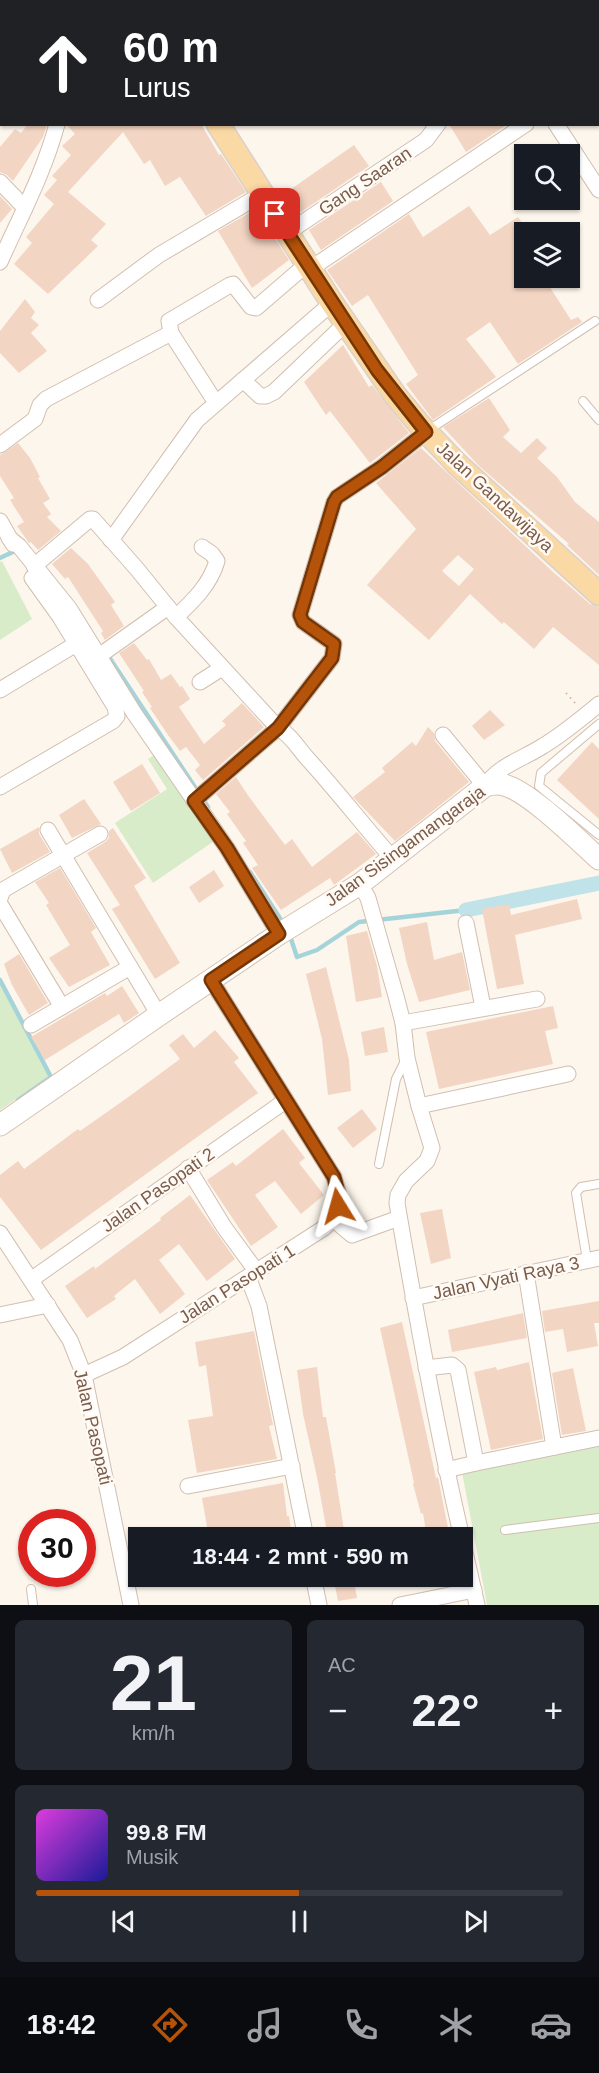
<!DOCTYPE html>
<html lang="id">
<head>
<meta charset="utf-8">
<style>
  :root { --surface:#171b24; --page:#242831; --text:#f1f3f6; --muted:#9ea1a6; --line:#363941; --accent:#b45309 }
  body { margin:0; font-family:Helvetica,sans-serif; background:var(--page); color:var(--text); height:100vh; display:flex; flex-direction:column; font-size:22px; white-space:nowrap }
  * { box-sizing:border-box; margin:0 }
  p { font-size:20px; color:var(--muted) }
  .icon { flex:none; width:33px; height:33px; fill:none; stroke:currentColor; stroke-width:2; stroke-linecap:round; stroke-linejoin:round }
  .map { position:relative; height:1605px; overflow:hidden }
  .sheet { display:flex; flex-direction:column; gap:15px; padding:15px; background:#0d0f14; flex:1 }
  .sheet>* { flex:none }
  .banner { position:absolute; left:0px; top:0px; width:600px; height:126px; box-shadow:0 2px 4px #0004; background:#202124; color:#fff; overflow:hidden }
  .tools { position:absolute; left:514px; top:144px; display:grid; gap:12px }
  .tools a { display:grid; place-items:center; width:66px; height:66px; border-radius:0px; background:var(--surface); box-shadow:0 2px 4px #0004; font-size:30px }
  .speed { position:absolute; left:18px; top:1509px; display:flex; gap:12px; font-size:30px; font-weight:700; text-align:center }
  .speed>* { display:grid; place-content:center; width:78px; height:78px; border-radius:50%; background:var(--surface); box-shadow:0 2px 4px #0004; line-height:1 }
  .speed .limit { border:9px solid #d22; background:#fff; color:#111 }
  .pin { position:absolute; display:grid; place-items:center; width:51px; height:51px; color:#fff; margin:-26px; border-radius:12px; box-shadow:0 3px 9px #0006 }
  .me { position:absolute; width:66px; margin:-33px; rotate:352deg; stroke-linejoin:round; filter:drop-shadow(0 0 4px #0008) }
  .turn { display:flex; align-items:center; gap:21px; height:126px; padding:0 24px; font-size:27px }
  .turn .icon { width:78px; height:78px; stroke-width:2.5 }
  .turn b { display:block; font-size:42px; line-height:51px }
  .big { font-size:45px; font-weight:600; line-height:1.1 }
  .sheet .tile { flex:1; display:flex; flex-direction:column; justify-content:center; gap:9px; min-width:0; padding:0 21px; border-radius:9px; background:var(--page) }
  .sheet .dial { align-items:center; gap:0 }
  .dial b { font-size:78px; line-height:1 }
  .song { display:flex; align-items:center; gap:18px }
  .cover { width:72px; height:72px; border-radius:9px; background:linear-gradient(135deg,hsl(300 70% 55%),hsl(240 70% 35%)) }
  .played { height:6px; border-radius:3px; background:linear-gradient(90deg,var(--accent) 50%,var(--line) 50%) }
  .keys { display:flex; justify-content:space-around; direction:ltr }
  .heat { display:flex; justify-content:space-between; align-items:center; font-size:33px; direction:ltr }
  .sheet .tiles { flex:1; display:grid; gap:15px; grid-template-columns:1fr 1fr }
  .tile:last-child { grid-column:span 2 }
  .trip { position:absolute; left:128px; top:1527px; width:345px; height:60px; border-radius:0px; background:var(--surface); box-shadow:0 2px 4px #0004; font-weight:600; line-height:60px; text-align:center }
  .menu { display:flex; height:96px; justify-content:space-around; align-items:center; background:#090b0e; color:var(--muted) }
  .menu .icon { width:42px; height:42px }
  .menu .current { color:var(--accent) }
  .menu b { font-size:27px; color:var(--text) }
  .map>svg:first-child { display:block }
</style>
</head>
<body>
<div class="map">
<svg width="599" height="1605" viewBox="0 0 599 1605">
  <rect width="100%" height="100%" fill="#fdf6ec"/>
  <g fill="#d8ecc9">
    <polygon points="2,561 32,619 0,640 0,562"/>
    <polygon points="159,752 217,839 153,883 115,823 167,789 148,759"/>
    <polygon points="0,980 50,1076 0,1110"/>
    <polygon points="599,1443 599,1605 487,1605 462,1472"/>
  </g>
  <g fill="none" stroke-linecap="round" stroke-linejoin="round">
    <g stroke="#a5d3da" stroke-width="4.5">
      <polyline points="0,558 17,550"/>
      <polyline points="107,654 208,807"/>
      <polyline points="250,872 283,923"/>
      <polyline points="290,936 297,957 317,950 359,922 466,910"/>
      <polyline points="0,980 51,1077 18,1100"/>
    </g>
    <polyline stroke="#bfe3e8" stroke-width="15" points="466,910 599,883"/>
  </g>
  <g fill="#f3d5c3" fill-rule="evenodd">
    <polygon points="28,124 47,124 43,137 13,181 7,175 0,172 0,147 15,129 21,133"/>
    <polygon points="66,124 201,124 219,155 221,154 246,192 206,216 180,177 165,186 150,160 144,164 123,132 68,192 106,224 91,240 98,246 48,294 14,264 32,243 26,237 54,204 44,195 57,180 52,176 71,155 62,146 75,134"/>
    <polygon points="449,124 508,124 466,152"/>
    <polygon points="354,145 369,166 301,212 287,192"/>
    <polygon points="381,182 393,201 321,250 309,230"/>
    <polygon points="0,196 12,209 0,223"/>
    <polygon points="469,206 490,235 518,217 525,227 525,278 544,278 571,320 578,317 582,322 518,364 490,322 466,339 496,377 433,420 406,384 418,375 368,295 352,306 327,270 409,214 423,237"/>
    <polygon points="256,209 289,260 252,288 218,231"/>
    <polygon points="25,299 35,312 31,318 39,325 31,333 47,351 19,373 0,353 0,331"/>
    <polygon points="343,345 369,387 372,385 409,433 370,463 330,411 326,415 304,382"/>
    <polygon points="489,398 510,430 503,437 521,453 537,438 547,448 537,458 557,477 575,502 599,522 599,575 567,545 569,544 479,466 443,427"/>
    <polygon points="18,443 30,458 40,477 38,478 50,499 43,503 51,514 47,517 61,531 38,550 31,542 29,543 17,526 24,522 10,500 14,498 0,476 0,455"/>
    <path d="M421,448L552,571L590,604L599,607V665L553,627L534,649L504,622L502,624L470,594L429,640L367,585L416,529L376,483ZM458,555L474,569L459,586L442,571Z"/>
    <polygon points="71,548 88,564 115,602 111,605 124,626 105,640 101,633 103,631 68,577 65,579 52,564"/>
    <polygon points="134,643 147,660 149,659 161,680 171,674 180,687 182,686 190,699 179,707 204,744 226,725 222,721 242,703 264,727 203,780 195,770 200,765 186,747 180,751 168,735 150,708 152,707 142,692 144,691 119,653"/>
    <polygon points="490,710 505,725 484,740 472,726"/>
    <polygon points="428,727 434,733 435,741 469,782 395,841 353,797 385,772 382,768 412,742 416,746"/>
    <polygon points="592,742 599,749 599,819 557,780"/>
    <polygon points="142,764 160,793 131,811 113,782"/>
    <polygon points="236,777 247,794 285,845 292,839 312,867 357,832 376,854 334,885 330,878 281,910 252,868 258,865 243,843 246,841 227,814 230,812 216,794"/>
    <polygon points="84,799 101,824 72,838 59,815"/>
    <polygon points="39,827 39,834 50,852 12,873 0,849"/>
    <polygon points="113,828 146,878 134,886 180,963 155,979 112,909 120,905 87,853 105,842 109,838 109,831"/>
    <polygon points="60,868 96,928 91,932 110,965 69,987 49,958 70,945 46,905 49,903 35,882"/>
    <polygon points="214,870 224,886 199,903 189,887"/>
    <polygon points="577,899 582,919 515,935 524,984 497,989 482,909 509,904 511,915"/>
    <polygon points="427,922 434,960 462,952 470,990 419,1002 407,964 399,928"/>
    <polygon points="367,931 377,966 382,997 356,1002 346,936"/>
    <polygon points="19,954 48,1003 29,1015 12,985 4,964"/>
    <polygon points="326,967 349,1060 351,1091 328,1095 322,1039 306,974"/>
    <polygon points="122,986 139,1013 124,1023 119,1014 45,1060 31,1037 105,993 107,996"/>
    <polygon points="553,1006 558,1028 545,1031 553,1064 439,1089 426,1032"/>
    <polygon points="384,1027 388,1052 365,1056 361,1032"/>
    <polygon points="215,1030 239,1058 234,1062 258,1093 41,1250 0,1197 0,1175 18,1161 24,1169 78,1129 80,1131 127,1098 180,1059 169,1045 183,1034 194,1048"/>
    <polygon points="362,1109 377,1129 353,1148 337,1128"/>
    <polygon points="283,1129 305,1158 299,1163 324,1195 301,1214 275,1181 255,1195 278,1227 251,1246 207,1180 233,1162 236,1166"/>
    <polygon points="190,1195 235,1259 207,1281 179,1244 159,1260 185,1294 160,1314 135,1279 114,1296 116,1299 87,1318 65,1286 94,1266 95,1269 161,1220 160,1218"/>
    <polygon points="442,1209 451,1258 431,1264 420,1213"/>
    <polygon points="599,1301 599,1323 594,1323 598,1346 567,1352 563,1329 545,1332 542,1311"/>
    <polygon points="523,1313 527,1338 452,1352 448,1330"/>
    <polygon points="402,1322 436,1478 438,1477 450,1538 427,1538 423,1513 421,1514 413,1484 414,1483 380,1328"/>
    <polygon points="254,1331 272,1420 273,1425 269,1426 277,1459 197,1473 188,1420 213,1416 206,1365 199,1367 195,1342"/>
    <polygon points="529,1362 543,1439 491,1450 474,1372 496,1367 497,1370"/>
    <polygon points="317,1367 323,1417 326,1417 336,1473 335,1473 345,1536 337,1538 328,1538 317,1477 303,1414 297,1370"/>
    <polygon points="573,1368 586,1431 562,1435 552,1373"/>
    <polygon points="283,1483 287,1516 289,1516 292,1536 281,1538 209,1538 202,1498"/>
    <polygon points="333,1576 353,1576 357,1598 338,1601"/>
  </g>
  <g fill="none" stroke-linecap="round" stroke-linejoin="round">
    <g stroke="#d1beb0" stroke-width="10">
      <g id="lane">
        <polyline points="583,401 599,420"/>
        <polyline points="427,431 595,321"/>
        <polyline points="599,724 541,773 539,786 599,835"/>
        <polyline points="379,1164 396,1079 406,1059"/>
        <polyline points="587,1260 576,1193 581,1187 599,1184"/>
        <polyline points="505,1530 599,1518"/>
        <polyline points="31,1589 33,1605"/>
      </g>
    </g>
    <g stroke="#d1beb0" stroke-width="17">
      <g id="street">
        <polyline points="366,0 367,2"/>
        <polyline points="598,13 599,12"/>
        <polyline points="0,31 2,32"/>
        <polyline points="598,77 599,77"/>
        <polyline points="556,124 599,190"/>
        <polyline points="0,182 25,208"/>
        <polyline points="287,233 426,140 438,124"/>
        <path d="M0,262C20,217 44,173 57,124"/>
        <polyline points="310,269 526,124"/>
        <polyline points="98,300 159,255 262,194"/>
        <polyline points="243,380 260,396 266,396 274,392 345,324"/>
        <polyline points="216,403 171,333 169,321 230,285 233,284 251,307 256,308 307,264"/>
        <polyline points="0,445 35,419 40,405 46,399 171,333"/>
        <polyline points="0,521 13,544"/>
        <polyline points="9,538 19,546 69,608 134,713 227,848 279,934"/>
        <polyline points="111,540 197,420 332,303"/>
        <path d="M34,566L90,519H93L137,569L176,617L278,728C290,734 298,748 307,758C337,791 364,826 393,859"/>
        <path d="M176,617C193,601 210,585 217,561L212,554L202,547"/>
        <polyline points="99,656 168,607"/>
        <polyline points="200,682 222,668"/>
        <polyline points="0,690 76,644"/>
        <path d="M443,735L485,786C499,765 523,759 543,746C563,734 581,719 599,704"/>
        <polyline points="0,787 113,721 117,716 115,707 60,617 32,578"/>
        <polyline points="194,801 278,728 332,658 334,644 303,622 300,615 334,502 337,497 382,467 426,432"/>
        <polyline points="48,830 159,1015"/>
        <path d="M360,884L368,898L396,996L403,1023L407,1058L419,1106L432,1148L427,1161L406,1181L398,1195L397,1203C416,1315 436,1427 462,1538"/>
        <polyline points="0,898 3,890 100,834"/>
        <polyline points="0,904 62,1007"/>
        <polyline points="466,923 483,1007"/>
        <polyline points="403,1023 537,999"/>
        <polyline points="31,1025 130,967"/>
        <polyline points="419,1106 568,1074"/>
        <polyline points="188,1168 224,1227 257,1272"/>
        <polyline points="333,1219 352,1235 399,1218"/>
        <polyline points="0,1233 70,1340 84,1375 131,1605"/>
        <polyline points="526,1273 554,1447"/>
        <polyline points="248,1277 259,1306 306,1538"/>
        <polyline points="32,1279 285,1101"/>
        <polyline points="413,1298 599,1258"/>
        <polyline points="0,1315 48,1305"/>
        <polyline points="426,1368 452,1365 458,1370 476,1463 446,1470"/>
        <polyline points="84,1375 123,1357 324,1228 333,1219 338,1206 338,1192 334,1177 211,980"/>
        <polyline points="476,1463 599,1438"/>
        <polyline points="188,1486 292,1466"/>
        <polyline points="462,1539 477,1605"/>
        <polyline points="313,1576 319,1605"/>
        <polyline points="400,1605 474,1590"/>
      </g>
    </g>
    <g stroke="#d6c0b0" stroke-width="23">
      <g id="secondary">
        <polyline points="200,2 203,0"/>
        <path d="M0,1125L159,1015L279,934L360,884L485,786C492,784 497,783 504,785C529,791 578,840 599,859"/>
      </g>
    </g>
    <g stroke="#dad1cd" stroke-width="25">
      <g id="primary">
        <polyline points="140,0 141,2"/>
        <polyline points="218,124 332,303 395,395 419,424 457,464 599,594"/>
      </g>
    </g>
    <polyline stroke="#d9b8a5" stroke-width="2" stroke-dasharray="1.5 4.5" stroke-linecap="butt" points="566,693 576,704"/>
    <use href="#lane" stroke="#fff" stroke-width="8"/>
    <use href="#street" stroke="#fff" stroke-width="15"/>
    <use href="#secondary" stroke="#fff" stroke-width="21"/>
    <use href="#primary" stroke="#fbd9a5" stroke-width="22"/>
  </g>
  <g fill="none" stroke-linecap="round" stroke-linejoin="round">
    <g stroke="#753606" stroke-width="15">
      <polyline id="route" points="275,214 377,370 426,432 382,467 337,497 334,502 300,615 303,622 334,644 332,658 278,728 194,801 227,848 279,934 211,980 334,1177 338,1192 338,1206"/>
    </g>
    <use href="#route" stroke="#b45309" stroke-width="10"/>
  </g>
  <g text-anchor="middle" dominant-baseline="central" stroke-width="5" stroke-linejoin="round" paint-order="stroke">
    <g font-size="18" fill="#7a5c4d" stroke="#fffaf3">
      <text transform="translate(365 181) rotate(-34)">Gang Saaran</text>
      <text transform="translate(495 497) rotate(43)">Jalan Gandawijaya</text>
      <text transform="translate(405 846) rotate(-36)">Jalan Sisingamangaraja</text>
      <text transform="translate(158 1190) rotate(-35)">Jalan Pasopati 2</text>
      <text transform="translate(506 1278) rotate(-12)">Jalan Vyati Raya 3</text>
      <text transform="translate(237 1284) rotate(-32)">Jalan Pasopati 1</text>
      <text transform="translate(93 1427) rotate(77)">Jalan Pasopati</text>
    </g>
  </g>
</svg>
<div class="tools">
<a><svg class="icon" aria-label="search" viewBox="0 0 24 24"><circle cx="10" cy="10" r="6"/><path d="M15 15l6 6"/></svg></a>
<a><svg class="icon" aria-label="layers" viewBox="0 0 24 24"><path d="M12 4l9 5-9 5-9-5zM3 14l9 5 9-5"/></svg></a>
</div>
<div class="speed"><div class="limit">30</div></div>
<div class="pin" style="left:275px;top:214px;background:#d93025"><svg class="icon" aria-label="arrive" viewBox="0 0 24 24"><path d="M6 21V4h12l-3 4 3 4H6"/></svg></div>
<svg class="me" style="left:338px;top:1206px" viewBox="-20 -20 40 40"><path d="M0-17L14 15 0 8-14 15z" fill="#b45309" stroke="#fff" stroke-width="4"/></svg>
<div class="trip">18:44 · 2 mnt · 590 m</div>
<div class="banner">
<div class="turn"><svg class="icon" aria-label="ahead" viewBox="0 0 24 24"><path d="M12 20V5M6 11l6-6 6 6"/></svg><div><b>60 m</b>Lurus</div></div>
</div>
</div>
<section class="sheet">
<div class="tiles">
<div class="tile dial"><b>21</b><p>km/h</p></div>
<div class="tile"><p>AC</p>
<div class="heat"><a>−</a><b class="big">22°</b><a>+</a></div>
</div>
<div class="tile">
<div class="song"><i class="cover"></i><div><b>99.8 FM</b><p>Musik</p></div></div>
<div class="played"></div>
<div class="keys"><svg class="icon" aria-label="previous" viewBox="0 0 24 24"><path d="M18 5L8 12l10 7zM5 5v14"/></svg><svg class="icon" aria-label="pause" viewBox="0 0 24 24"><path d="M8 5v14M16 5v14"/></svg><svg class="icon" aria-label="next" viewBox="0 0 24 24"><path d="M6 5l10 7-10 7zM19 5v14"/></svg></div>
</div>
</div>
</section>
<nav class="menu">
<b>18:42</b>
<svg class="icon current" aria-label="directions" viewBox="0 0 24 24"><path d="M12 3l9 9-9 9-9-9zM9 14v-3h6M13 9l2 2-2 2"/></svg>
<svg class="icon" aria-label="music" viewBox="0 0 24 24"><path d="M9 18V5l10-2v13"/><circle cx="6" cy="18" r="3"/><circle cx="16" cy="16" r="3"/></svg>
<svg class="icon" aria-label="phone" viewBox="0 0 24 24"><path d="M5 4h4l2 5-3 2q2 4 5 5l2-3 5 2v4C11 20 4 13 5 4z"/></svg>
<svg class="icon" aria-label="climate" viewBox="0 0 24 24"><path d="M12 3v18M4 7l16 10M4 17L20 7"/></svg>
<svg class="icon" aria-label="car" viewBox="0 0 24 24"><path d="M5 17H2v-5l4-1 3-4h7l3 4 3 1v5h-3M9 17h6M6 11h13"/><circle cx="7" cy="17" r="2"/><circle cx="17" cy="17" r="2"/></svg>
</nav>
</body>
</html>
